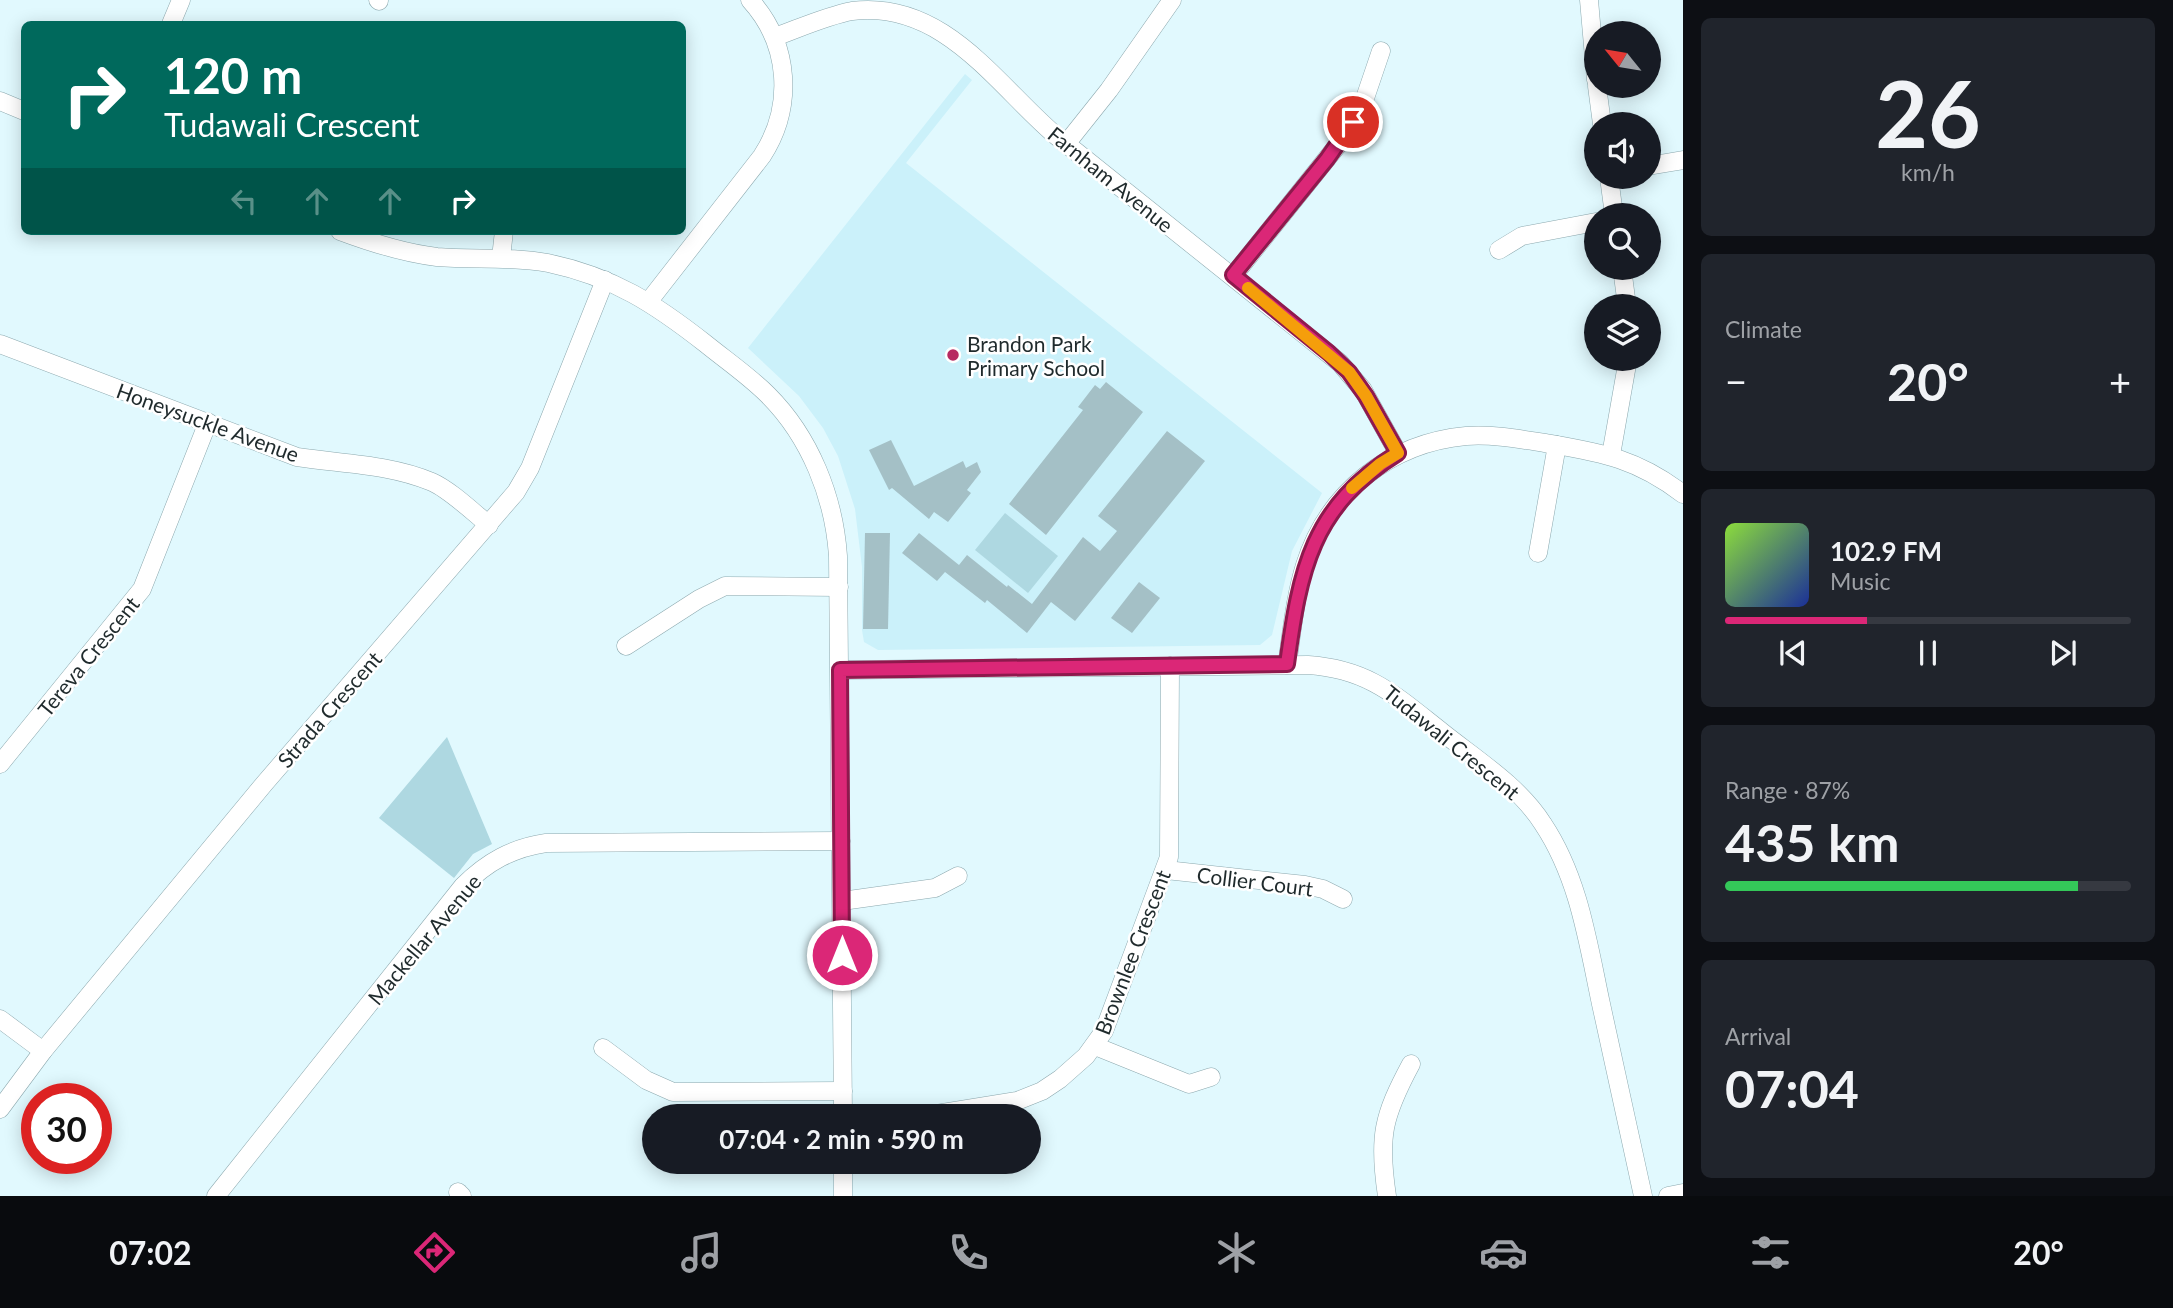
<!DOCTYPE html>
<html lang="en">
<head>
<meta charset="utf-8">
<style>
  :root { --surface:#171b24; --page:#20242c; --text:#f1f3f6; --muted:#9ea1a6; --line:#363941; --accent:#db2777 }
  body { margin:0; font-family:Lato,sans-serif; background:var(--page); color:var(--text); height:100vh; display:flex; flex-direction:column; font-size:26px; white-space:nowrap }
  * { box-sizing:border-box; margin:0 }
  p { font-size:23px; color:var(--muted) }
  .icon { flex:none; width:38px; height:38px; fill:none; stroke:currentColor; stroke-width:2; stroke-linecap:round; stroke-linejoin:round }
  .map { position:relative; flex:1; overflow:hidden }
  .drawer { display:flex; flex-direction:column; gap:18px; padding:18px; background:#0d0f14; width:490px }
  .drawer>* { flex:none }
  .top-card { position:absolute; left:21px; top:21px; width:665px; height:214px; border-radius:10px; box-shadow:0 4px 18px #0003; background:#00695c; color:#fff; overflow:hidden }
  .needle { width:46px; rotate:300deg }
  .controls { position:absolute; left:1584px; top:21px; display:grid; gap:14px }
  .controls a { display:grid; place-items:center; width:77px; height:77px; border-radius:50%; background:var(--surface); box-shadow:0 4px 18px #0003; font-size:35px }
  .speed { position:absolute; left:21px; top:1083px; display:flex; gap:14px; font-size:35px; font-weight:700; text-align:center }
  .speed>* { display:grid; place-content:center; width:91px; height:91px; border-radius:50%; background:var(--surface); box-shadow:0 4px 18px #0003; line-height:1 }
  .speed .limit { border:10px solid #d22; background:#fff; color:#111 }
  .pin { position:absolute; display:grid; place-items:center; width:60px; height:60px; color:#fff; margin:-30px; border:4px solid #fff; border-radius:50%; box-shadow:0 2px 7px #0007 }
  .me { position:absolute; width:77px; margin:-38px; rotate:0deg; stroke-linejoin:round; filter:drop-shadow(0 0 5px #0008) }
  .turn { display:flex; align-items:center; gap:24px; height:147px; padding:0 28px; font-size:32px }
  .turn .icon { width:91px; height:91px; stroke-width:2.5 }
  .turn b { display:block; font-size:49px; line-height:60px }
  .lanes { display:flex; align-items:center; height:66px; padding:0 28px; background:#0003; justify-content:center; gap:35px; direction:ltr }
  .lanes .off { opacity:.35 }
  .big { font-size:52px; font-weight:700; line-height:1.1 }
  .drawer .widget { flex:1; display:flex; flex-direction:column; justify-content:center; gap:10px; min-width:0; padding:0 24px; border-radius:10px; background:var(--page) }
  .drawer .dial { align-items:center; gap:0 }
  .dial b { font-size:91px; line-height:1 }
  .song { display:flex; align-items:center; gap:21px }
  .cover { width:84px; height:84px; border-radius:10px; background:linear-gradient(135deg,hsl(90 70% 55%),hsl(230 70% 35%)) }
  .played { height:7px; border-radius:4px; background:linear-gradient(90deg,var(--accent) 35%,var(--line) 35%) }
  .keys { display:flex; justify-content:space-around; direction:ltr }
  .heat { display:flex; justify-content:space-between; align-items:center; font-size:38px; direction:ltr }
  .charge { height:10px; border-radius:5px; background:linear-gradient(90deg,#34c759 87%,var(--line) 0) }
  .trip { position:absolute; left:642px; top:1104px; width:399px; height:70px; border-radius:35px; background:var(--surface); box-shadow:0 4px 18px #0003; font-weight:700; line-height:70px; text-align:center }
  .dock { display:flex; height:112px; justify-content:space-around; align-items:center; background:#090b0e; color:var(--muted) }
  .dock .icon { width:49px; height:49px }
  .dock .current { color:var(--accent) }
  .dock b { font-size:32px; color:var(--text) }
  main { display:flex; flex:1; min-height:0 }
  .map>svg:first-child { display:block }
</style>
</head>
<body>
<main>
<div class="map">
<svg width="1683" height="1196" viewBox="0 0 1683 1196">
  <rect width="100%" height="100%" fill="#e1f9fe"/>
  <polygon fill="#cbf1fa" points="965,74 972,80 906,163 1322,493 1292,551 1272,635 1260,645 878,650 864,642 862,630 862,567 855,509 838,456 823,428 799,396 748,348"/>
  <g fill="#aed8e1">
    <polygon points="1005,513 1058,556 1028,593 975,550"/>
    <polygon points="447,737 492,844 473,854 454,878 379,818"/>
  </g>
  <g fill="#a4c0c6">
    <polygon points="1106,382 1143,412 1046,535 1009,504 1083,410 1078,407 1095,385 1100,389"/>
    <polygon points="1167,431 1205,461 1075,621 1051,602 1027,633 987,600 985,603 945,572 937,581 902,553 919,533 959,565 967,555 1007,587 1008,585 1032,604 1083,537 1100,551 1117,531 1098,516"/>
    <polygon points="891,440 914,486 963,461 966,468 977,462 981,472 967,490 971,493 948,522 934,512 929,519 892,488 889,490 869,450"/>
    <polygon points="865,533 890,533 888,629 863,629"/>
    <polygon points="1139,582 1160,598 1132,633 1111,618"/>
  </g>
  <g fill="none" stroke-linecap="round" stroke-linejoin="round">
    <g stroke="#8ca8ae" stroke-width="19">
      <g id="minor">
        <polyline points="378,0 379,1"/>
        <polyline points="1589,0 1596,80"/>
        <polyline points="171,24 181,0"/>
        <path d="M775,37C800,28 826,16 852,11C943,0 995,83 1054,134L1340,363L1363,390L1398,453"/>
        <polyline points="1597,86 1602,124"/>
        <polyline points="0,101 24,111"/>
        <polyline points="1066,144 1109,90 1172,0"/>
        <polyline points="1648,166 1683,160"/>
        <polyline points="1609,177 1614,215"/>
        <path d="M340,231C372,243 403,253 437,257C474,260 511,256 548,263C614,277 655,304 706,344C727,361 749,376 768,395C810,437 834,497 838,556L843,1116"/>
        <polyline points="1499,250 1522,236 1596,222"/>
        <polyline points="501,258 504,231"/>
        <polyline points="1622,268 1627,306"/>
        <polyline points="1233,276 1345,136 1363,104 1381,51"/>
        <path d="M649,301L762,156C794,107 790,44 750,0"/>
        <path d="M0,344L297,457C343,464 389,464 432,482C450,490 473,512 489,525"/>
        <polyline points="1611,455 1628,359"/>
        <polyline points="1538,553 1557,445"/>
        <polyline points="626,646 699,599 725,586 839,587"/>
        <path d="M1287,665C1292,631 1295,597 1305,565C1328,492 1390,443 1466,436C1492,434 1519,439 1545,443C1602,453 1636,458 1683,494"/>
        <path d="M840,670L1308,665C1369,669 1396,696 1442,732C1477,760 1519,786 1543,824C1579,878 1588,943 1601,1004C1615,1068 1629,1132 1643,1196"/>
        <polyline points="0,764 142,589 208,422"/>
        <polyline points="1166,870 1305,885 1323,889 1343,899"/>
        <polyline points="842,901 935,888 958,876"/>
        <polyline points="0,1019 43,1051"/>
        <polyline points="1095,1046 1189,1084 1211,1077"/>
        <polyline points="603,1048 646,1080 673,1092 843,1091"/>
        <polyline points="0,1109 43,1051 264,784 516,492 530,468 605,280"/>
        <polyline points="924,1116 1017,1101 1042,1091 1060,1079 1086,1056 1104,1031 1169,857 1170,666"/>
        <polyline points="843,1162 843,1196"/>
        <polyline points="458,1192 462,1196"/>
        <path d="M216,1196L463,886C487,862 512,848 546,843L841,841"/>
        <path d="M1387,1196C1378,1137 1383,1116 1411,1064"/>
        <polyline points="1668,1196 1683,1193"/>
      </g>
    </g>
    <use href="#minor" stroke="#fff" stroke-width="18"/>
  </g>
  <g fill="none" stroke-linecap="round" stroke-linejoin="round">
    <g stroke="#8e194d" stroke-width="18">
      <path id="route" d="M842,955L840,670L1287,664C1300,570 1311,507 1398,453L1366,396L1349,372L1329,353L1233,275L1327,159L1353,122"/>
    </g>
    <use href="#route" stroke="#db2777" stroke-width="12"/>
    <polyline stroke="#f59e0b" stroke-width="12" points="1248,288 1349,372 1366,396 1398,453 1380,464 1352,488"/>
  </g>
  <circle fill="#b72a61" stroke="#fff" stroke-width="2.5" cx="953" cy="355" r="7"/>
  <g text-anchor="middle" dominant-baseline="central" stroke-width="5" stroke-linejoin="round" paint-order="stroke">
    <g font-size="21" fill="#1f2a2c" stroke="#fff">
      <text transform="translate(1111 179) rotate(39)">Farnham Avenue</text>
      <text transform="translate(208 422) rotate(20)">Honeysuckle Avenue</text>
      <text transform="translate(88 656) rotate(-51)">Tereva Crescent</text>
      <text transform="translate(329 709) rotate(-49)">Strada Crescent</text>
      <text transform="translate(1452 742) rotate(39)">Tudawali Crescent</text>
      <text transform="translate(1255 881) rotate(7)">Collier Court</text>
      <text transform="translate(424 939) rotate(-50)">Mackellar Avenue</text>
      <text transform="translate(1132 952) rotate(-69)">Brownlee Crescent</text>
    </g>
    <g font-size="21" fill="#1f2a2c" stroke="#fff" text-anchor="start">
      <text x="967" y="343">Brandon Park<tspan x="967" dy="24">Primary School</tspan></text>
    </g>
  </g>
</svg>
<div class="controls">
<a><svg class="needle" viewBox="-14 -14 28 28"><path d="M0-13l5 13h-10z" fill="#e53935"/><path d="M0 13l5-13h-10z" fill="#9ea1a6"/></svg></a>
<a><svg class="icon" aria-label="sound" viewBox="0 0 24 24"><path d="M4 9h4l5-4v14l-5-4H4zM17 9q2 3 0 6"/></svg></a>
<a><svg class="icon" aria-label="search" viewBox="0 0 24 24"><circle cx="10" cy="10" r="6"/><path d="M15 15l6 6"/></svg></a>
<a><svg class="icon" aria-label="layers" viewBox="0 0 24 24"><path d="M12 4l9 5-9 5-9-5zM3 14l9 5 9-5"/></svg></a>
</div>
<div class="speed"><div class="limit">30</div></div>
<div class="pin" style="left:1353px;top:122px;background:#d93025"><svg class="icon" aria-label="arrive" viewBox="0 0 24 24"><path d="M6 21V4h12l-3 4 3 4H6"/></svg></div>
<svg class="me" style="left:842px;top:955px" viewBox="-20 -20 40 40"><circle r="17" fill="#db2777" stroke="#fff" stroke-width="3"/><path d="M0-11L8 9 0 5-8 9z" fill="#fff"/></svg>
<div class="trip">07:04 · 2 min · 590 m</div>
<div class="top-card">
<div class="turn"><svg class="icon" aria-label="right" viewBox="0 0 24 24"><path d="M7 20v-9h11M14 6l5 5-5 5"/></svg><div><b>120 m</b>Tudawali Crescent</div></div>
<div class="lanes"><svg class="icon off" aria-label="left" viewBox="0 0 24 24"><path d="M17 20v-9H6M10 6l-5 5 5 5"/></svg><svg class="icon off" aria-label="ahead" viewBox="0 0 24 24"><path d="M12 20V5M6 11l6-6 6 6"/></svg><svg class="icon off" aria-label="ahead" viewBox="0 0 24 24"><path d="M12 20V5M6 11l6-6 6 6"/></svg><svg class="icon" aria-label="right" viewBox="0 0 24 24"><path d="M7 20v-9h11M14 6l5 5-5 5"/></svg></div>
</div>
</div>
<section class="drawer">
<div class="widget dial"><b>26</b><p>km/h</p></div>
<div class="widget"><p>Climate</p>
<div class="heat"><a>−</a><b class="big">20°</b><a>+</a></div>
</div>
<div class="widget">
<div class="song"><i class="cover"></i><div><b>102.9 FM</b><p>Music</p></div></div>
<div class="played"></div>
<div class="keys"><svg class="icon" aria-label="previous" viewBox="0 0 24 24"><path d="M18 5L8 12l10 7zM5 5v14"/></svg><svg class="icon" aria-label="pause" viewBox="0 0 24 24"><path d="M8 5v14M16 5v14"/></svg><svg class="icon" aria-label="next" viewBox="0 0 24 24"><path d="M6 5l10 7-10 7zM19 5v14"/></svg></div>
</div>
<div class="widget"><p>Range · 87%</p><b class="big">435 km</b><div class="charge"></div></div>
<div class="widget"><p>Arrival</p><b class="big">07:04</b></div>
</section>
</main>
<nav class="dock">
<b>07:02</b>
<svg class="icon current" aria-label="directions" viewBox="0 0 24 24"><path d="M12 3l9 9-9 9-9-9zM9 14v-3h6M13 9l2 2-2 2"/></svg>
<svg class="icon" aria-label="music" viewBox="0 0 24 24"><path d="M9 18V5l10-2v13"/><circle cx="6" cy="18" r="3"/><circle cx="16" cy="16" r="3"/></svg>
<svg class="icon" aria-label="phone" viewBox="0 0 24 24"><path d="M5 4h4l2 5-3 2q2 4 5 5l2-3 5 2v4C11 20 4 13 5 4z"/></svg>
<svg class="icon" aria-label="climate" viewBox="0 0 24 24"><path d="M12 3v18M4 7l16 10M4 17L20 7"/></svg>
<svg class="icon" aria-label="car" viewBox="0 0 24 24"><path d="M5 17H2v-5l4-1 3-4h7l3 4 3 1v5h-3M9 17h6M6 11h13"/><circle cx="7" cy="17" r="2"/><circle cx="17" cy="17" r="2"/></svg>
<svg class="icon" aria-label="filters" viewBox="0 0 24 24"><path d="M4 7h16M4 17h16"/><circle cx="9" cy="7" r="2"/><circle cx="15" cy="17" r="2"/></svg>
<b>20°</b>
</nav>
</body>
</html>
